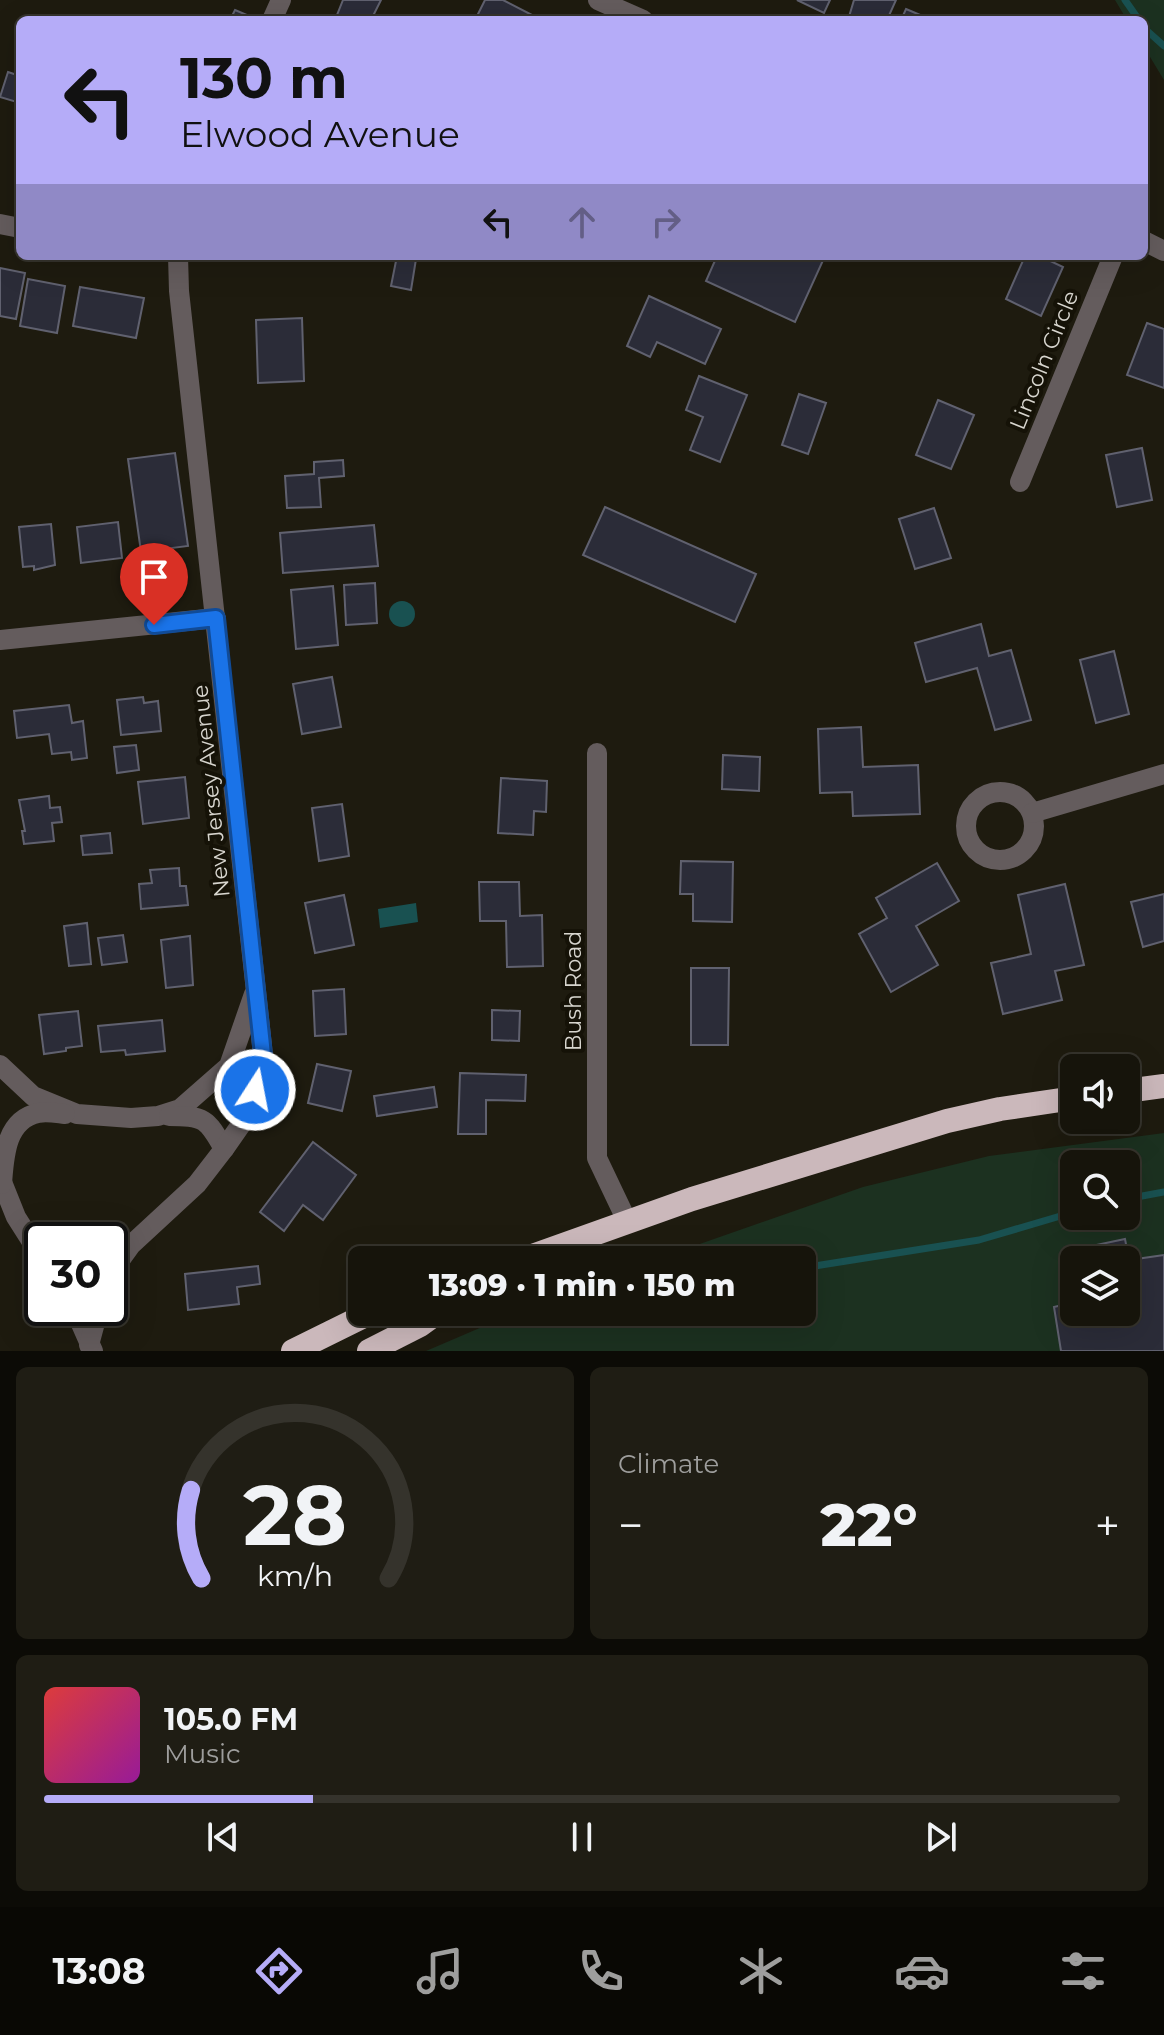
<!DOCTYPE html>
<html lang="en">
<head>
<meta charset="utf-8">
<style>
  :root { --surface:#16140b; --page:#1f1d14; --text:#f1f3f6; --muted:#9e9e9d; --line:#35332c; --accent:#b5acf8 }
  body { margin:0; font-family:Montserrat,sans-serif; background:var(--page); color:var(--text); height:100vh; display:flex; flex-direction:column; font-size:30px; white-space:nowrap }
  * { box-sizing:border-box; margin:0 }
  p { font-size:26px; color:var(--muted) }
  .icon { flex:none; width:44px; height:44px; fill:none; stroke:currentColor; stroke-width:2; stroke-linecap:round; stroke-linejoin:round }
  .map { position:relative; height:1351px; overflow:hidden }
  .panel { display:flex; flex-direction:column; gap:16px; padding:16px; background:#0c0b06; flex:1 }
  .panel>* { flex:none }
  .hud { position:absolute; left:16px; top:16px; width:1132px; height:244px; border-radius:12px; box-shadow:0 8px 32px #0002,0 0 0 2px var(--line); background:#b5acf8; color:#111; overflow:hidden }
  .fabs { position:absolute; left:1060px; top:1054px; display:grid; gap:16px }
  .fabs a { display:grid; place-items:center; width:80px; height:80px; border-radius:12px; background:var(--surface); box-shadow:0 8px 32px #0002,0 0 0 2px var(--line); font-size:40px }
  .speed { position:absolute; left:24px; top:1222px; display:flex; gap:16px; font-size:40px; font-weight:700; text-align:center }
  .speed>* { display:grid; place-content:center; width:104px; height:104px; border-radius:50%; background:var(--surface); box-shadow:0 8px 32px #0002,0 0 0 2px var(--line); line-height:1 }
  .speed .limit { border:4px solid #111; border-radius:12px; background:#fff; color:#111 }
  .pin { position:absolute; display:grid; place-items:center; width:68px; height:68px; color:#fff; margin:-82px -34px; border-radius:50% 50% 50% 0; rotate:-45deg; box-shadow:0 0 8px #0007 }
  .pin .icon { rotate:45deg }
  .me { position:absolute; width:88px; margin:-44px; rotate:11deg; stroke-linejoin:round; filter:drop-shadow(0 0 6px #0008) }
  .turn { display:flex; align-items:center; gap:28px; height:168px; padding:0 32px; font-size:36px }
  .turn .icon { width:104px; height:104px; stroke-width:2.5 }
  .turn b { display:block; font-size:56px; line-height:68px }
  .lanes { display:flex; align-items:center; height:76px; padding:0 32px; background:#0003; justify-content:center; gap:40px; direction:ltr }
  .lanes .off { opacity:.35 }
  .big { font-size:60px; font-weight:800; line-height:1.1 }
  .panel .widget { flex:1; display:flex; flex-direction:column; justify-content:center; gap:12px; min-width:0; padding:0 28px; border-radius:12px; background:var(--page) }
  .panel .dial { align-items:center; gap:0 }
  .dial svg { height:208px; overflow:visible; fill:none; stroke:var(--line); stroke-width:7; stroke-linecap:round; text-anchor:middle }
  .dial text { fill:var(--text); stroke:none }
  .song { display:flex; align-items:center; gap:24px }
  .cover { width:96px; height:96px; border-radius:12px; background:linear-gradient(135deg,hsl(0 70% 55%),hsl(300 70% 35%)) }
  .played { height:8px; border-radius:4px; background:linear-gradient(90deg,var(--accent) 25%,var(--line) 25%) }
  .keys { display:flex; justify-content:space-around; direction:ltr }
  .heat { display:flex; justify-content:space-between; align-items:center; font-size:44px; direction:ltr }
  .panel .tiles { flex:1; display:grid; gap:16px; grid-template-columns:1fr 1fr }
  .widget:last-child { grid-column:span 2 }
  .trip { position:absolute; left:348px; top:1246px; width:468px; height:80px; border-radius:12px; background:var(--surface); box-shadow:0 8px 32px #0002,0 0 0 2px var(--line); font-weight:800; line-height:80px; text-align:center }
  .tabs { display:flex; height:128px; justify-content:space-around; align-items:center; background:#090804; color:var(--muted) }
  .tabs .icon { width:56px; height:56px }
  .tabs .active { color:var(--accent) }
  .tabs b { font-size:36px; color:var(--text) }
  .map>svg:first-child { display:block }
</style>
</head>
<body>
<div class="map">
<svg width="1164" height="1351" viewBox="0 0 1164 1351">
  <rect width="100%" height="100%" fill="#1e1b0f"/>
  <g fill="#1c3120" fill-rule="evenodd">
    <polygon points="1115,0 1164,0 1164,80 1144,47 1144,20 1127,20"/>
    <path d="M1164,1133V1351H426L517,1312H802V1260H654L863,1187L989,1156ZM1074,1164H1126V1216H1074ZM1074,1260H1126V1312H1074Z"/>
  </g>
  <g fill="#195151">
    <circle cx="402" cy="614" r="13"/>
    <polygon points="416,903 418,922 380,928 378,909"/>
  </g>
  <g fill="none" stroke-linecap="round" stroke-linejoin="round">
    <g stroke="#195151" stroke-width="7">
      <polyline points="1125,0 1139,20"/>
      <polyline points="1144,28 1164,46"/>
      <polyline points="1126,1199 1164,1192"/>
      <polyline points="802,1268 979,1240 1074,1212"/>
    </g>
  </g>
  <g fill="#2b2c38" stroke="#60616f" stroke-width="2">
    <polygon points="343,0 381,0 371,20 335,20"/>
    <polygon points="485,0 503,0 536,17 535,20 475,20"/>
    <polygon points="797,0 830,0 824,13"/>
    <polygon points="854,0 896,0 887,20 848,20"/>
    <polygon points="906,9 932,20 901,20"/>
    <polygon points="235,10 254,18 253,20 230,20"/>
    <polygon points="8,72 20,76 20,103 0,97"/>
    <polygon points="397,256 416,259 411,290 391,286"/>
    <polygon points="717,256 825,256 795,322 706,281"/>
    <polygon points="1025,256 1040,256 1063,267 1041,316 1006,299"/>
    <polygon points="0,268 25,273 16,319 0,316"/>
    <polygon points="28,279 65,286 57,333 20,326"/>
    <polygon points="80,287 144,298 136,338 73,326"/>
    <polygon points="649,296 721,329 705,364 657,342 650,357 627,346"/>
    <polygon points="302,318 304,381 258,383 256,320"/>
    <polygon points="1147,323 1164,329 1164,388 1127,375"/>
    <polygon points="699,376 747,395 720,462 690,450 703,417 686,410"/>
    <polygon points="799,394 826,403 808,454 782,445"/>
    <polygon points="938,400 974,415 951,469 916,455"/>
    <polygon points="1142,448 1152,500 1117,507 1106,455"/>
    <polygon points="175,453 188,546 141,552 128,459"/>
    <polygon points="343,460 344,476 319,478 321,507 287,508 285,476 314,474 314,462"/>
    <polygon points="605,507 756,574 735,622 583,555"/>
    <polygon points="934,508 951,558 915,569 899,519"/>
    <polygon points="118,522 122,558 81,563 77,527"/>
    <polygon points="51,524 55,565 34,570 34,566 23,567 19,527"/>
    <polygon points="374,525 378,566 283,573 280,533"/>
    <polygon points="375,583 377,623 346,625 344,585"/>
    <polygon points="333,586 338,645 296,649 291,590"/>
    <polygon points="981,624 989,656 1011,650 1031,720 995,730 977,668 926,682 915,643"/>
    <polygon points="1114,651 1129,714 1096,723 1080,660"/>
    <polygon points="332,677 341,727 302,734 293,684"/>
    <polygon points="143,697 144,703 158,701 161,731 121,735 117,700"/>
    <polygon points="69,705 72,723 83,721 87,758 72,760 71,752 52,754 49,734 17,738 14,711"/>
    <polygon points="861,727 863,767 918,765 920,814 853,816 852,792 820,793 818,729"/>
    <polygon points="136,745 139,770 117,773 114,747"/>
    <polygon points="723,755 760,757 759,791 722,789"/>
    <polygon points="185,777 189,818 143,824 138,782"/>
    <polygon points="501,778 547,781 546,812 534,811 533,835 498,833"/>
    <polygon points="49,796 50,808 60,807 62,822 52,823 54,841 24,844 22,831 25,831 19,800"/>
    <polygon points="342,804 349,856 319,861 312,808"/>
    <polygon points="110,833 112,853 83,855 81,836"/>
    <polygon points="681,861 733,862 732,922 693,921 693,894 680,894"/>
    <polygon points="937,863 959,901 916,926 938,965 891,992 859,934 887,918 876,898"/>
    <polygon points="179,868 180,886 186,886 188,905 141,909 139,884 152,883 150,870"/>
    <polygon points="479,882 519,882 520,916 542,915 543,966 507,967 506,921 480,921"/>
    <polygon points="1065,884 1084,965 1055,971 1062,1000 1003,1014 991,963 1031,954 1018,895"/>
    <polygon points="1164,894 1164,941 1143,947 1131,902"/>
    <polygon points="344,895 354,945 315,953 305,903"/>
    <polygon points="87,923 91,964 69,966 64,926"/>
    <polygon points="123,935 127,962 102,965 98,938"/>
    <polygon points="190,936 193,985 166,988 161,940"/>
    <polygon points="691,968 729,968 728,1045 691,1045"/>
    <polygon points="344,989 346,1034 315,1036 313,991"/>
    <polygon points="492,1010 520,1011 519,1041 492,1040"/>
    <polygon points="78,1011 82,1046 66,1048 66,1051 44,1054 39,1015"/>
    <polygon points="162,1020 165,1051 126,1055 125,1050 101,1052 98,1026"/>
    <polygon points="317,1064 351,1071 342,1111 308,1103"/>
    <polygon points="460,1073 526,1075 525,1101 486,1100 486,1134 458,1134"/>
    <polygon points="434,1087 437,1107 377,1116 374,1096"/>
    <polygon points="313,1142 356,1175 323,1220 303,1205 284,1231 260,1212"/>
    <polygon points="1125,1239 1129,1260 1164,1255 1164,1351 1061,1351 1054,1307 1074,1302 1074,1312 1126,1312 1126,1260 1084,1260 1082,1248"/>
    <polygon points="258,1266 260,1284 237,1287 239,1304 188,1310 185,1274"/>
  </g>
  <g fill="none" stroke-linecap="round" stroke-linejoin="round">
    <g stroke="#645c5d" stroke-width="20">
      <polyline points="598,0 643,20"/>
      <polyline points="272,20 281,0"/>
      <polyline points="0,224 20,228"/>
      <polyline points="1144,241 1164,251"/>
      <polyline points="1020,482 1113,256"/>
      <polyline points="0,640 216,618"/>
      <polyline points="597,753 597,1158 627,1221"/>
      <circle cx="1000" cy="826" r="34"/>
      <polyline points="1032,813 1164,774"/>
      <polyline points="0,1065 33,1096 77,1114 131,1118 158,1116 180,1109 229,1066 254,994"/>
      <path d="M169,1116C204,1116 207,1118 224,1149"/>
      <polyline points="0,1177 16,1217 42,1258"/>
      <path d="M2,1184C4,1158 5,1120 38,1113C46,1111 56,1113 65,1114"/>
      <polyline points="110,1274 131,1245 197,1184 224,1149 247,1116 264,1064 179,291 178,256"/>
      <polyline points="74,1308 93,1351"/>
      <polyline points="89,1345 99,1308"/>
    </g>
    <g stroke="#cbb8bb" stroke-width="24">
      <polyline points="1126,1091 1164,1086"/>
      <polyline points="521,1260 692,1199 947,1121 1000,1109 1074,1098"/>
      <polyline points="293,1351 372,1312"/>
      <polyline points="369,1351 420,1325 438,1312"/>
    </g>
  </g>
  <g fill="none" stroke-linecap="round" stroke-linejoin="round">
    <g stroke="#114b97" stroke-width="20">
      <polyline id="route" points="154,625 216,618 264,1064 255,1090"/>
    </g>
    <use href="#route" stroke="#1a73e8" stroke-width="14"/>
  </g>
  <g text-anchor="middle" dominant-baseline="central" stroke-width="8" stroke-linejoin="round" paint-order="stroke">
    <g font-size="22" fill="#d7d5ce" stroke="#151207">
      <text transform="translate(1044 360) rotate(-68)">Lincoln Circle</text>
      <text transform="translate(211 791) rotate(-96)">New Jersey Avenue</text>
      <text transform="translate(573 991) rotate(-90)">Bush Road</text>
    </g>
  </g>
</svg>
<div class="fabs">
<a><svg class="icon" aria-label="sound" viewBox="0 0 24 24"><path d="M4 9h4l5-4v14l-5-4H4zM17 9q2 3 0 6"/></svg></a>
<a><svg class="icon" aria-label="search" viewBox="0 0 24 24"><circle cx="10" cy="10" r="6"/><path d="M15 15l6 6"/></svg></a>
<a><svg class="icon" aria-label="layers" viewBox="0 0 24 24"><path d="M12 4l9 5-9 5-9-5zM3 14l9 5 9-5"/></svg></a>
</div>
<div class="speed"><div class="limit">30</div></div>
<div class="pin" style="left:154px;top:625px;background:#d93025"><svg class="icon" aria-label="arrive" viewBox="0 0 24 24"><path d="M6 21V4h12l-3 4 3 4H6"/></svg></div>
<svg class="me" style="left:255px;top:1090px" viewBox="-20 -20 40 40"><circle r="17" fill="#1a73e8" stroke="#fff" stroke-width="3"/><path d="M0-11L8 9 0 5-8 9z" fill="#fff"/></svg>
<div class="trip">13:09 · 1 min · 150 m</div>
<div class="hud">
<div class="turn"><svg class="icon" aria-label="left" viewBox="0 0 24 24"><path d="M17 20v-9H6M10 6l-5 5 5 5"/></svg><div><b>130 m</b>Elwood Avenue</div></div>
<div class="lanes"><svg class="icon" aria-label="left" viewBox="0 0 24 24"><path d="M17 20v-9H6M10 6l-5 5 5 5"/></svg><svg class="icon off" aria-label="ahead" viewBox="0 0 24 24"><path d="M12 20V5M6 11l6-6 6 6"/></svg><svg class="icon off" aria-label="right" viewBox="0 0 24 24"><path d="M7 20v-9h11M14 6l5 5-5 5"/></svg></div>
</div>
</div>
<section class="panel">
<div class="tiles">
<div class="widget dial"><svg viewBox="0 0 100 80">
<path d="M14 69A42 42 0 1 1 86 69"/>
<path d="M14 69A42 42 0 0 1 10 35" stroke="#b5acf8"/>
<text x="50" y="56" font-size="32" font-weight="700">28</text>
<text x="50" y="72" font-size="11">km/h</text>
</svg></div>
<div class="widget"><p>Climate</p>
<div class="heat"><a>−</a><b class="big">22°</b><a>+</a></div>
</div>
<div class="widget">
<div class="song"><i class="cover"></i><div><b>105.0 FM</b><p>Music</p></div></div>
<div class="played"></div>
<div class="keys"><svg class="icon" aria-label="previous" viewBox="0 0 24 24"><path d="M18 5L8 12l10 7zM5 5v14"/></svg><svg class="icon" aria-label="pause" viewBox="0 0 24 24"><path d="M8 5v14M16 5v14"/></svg><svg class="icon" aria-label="next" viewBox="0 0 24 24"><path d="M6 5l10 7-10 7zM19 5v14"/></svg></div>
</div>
</div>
</section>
<nav class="tabs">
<b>13:08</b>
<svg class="icon active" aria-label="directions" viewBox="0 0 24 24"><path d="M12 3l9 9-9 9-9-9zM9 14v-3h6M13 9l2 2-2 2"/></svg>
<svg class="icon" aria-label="music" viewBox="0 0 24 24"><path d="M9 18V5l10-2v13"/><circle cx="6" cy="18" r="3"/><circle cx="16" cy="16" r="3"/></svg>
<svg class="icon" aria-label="phone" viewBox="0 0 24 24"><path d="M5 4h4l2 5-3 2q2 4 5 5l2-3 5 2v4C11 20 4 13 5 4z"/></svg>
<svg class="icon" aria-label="climate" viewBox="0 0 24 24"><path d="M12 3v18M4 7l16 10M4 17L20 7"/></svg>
<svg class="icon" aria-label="car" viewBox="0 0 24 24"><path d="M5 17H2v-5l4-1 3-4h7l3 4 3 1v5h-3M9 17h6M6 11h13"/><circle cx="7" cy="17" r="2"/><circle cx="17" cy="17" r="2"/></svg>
<svg class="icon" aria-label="filters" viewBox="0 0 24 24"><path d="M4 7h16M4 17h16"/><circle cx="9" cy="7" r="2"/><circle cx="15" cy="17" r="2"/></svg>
</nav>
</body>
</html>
